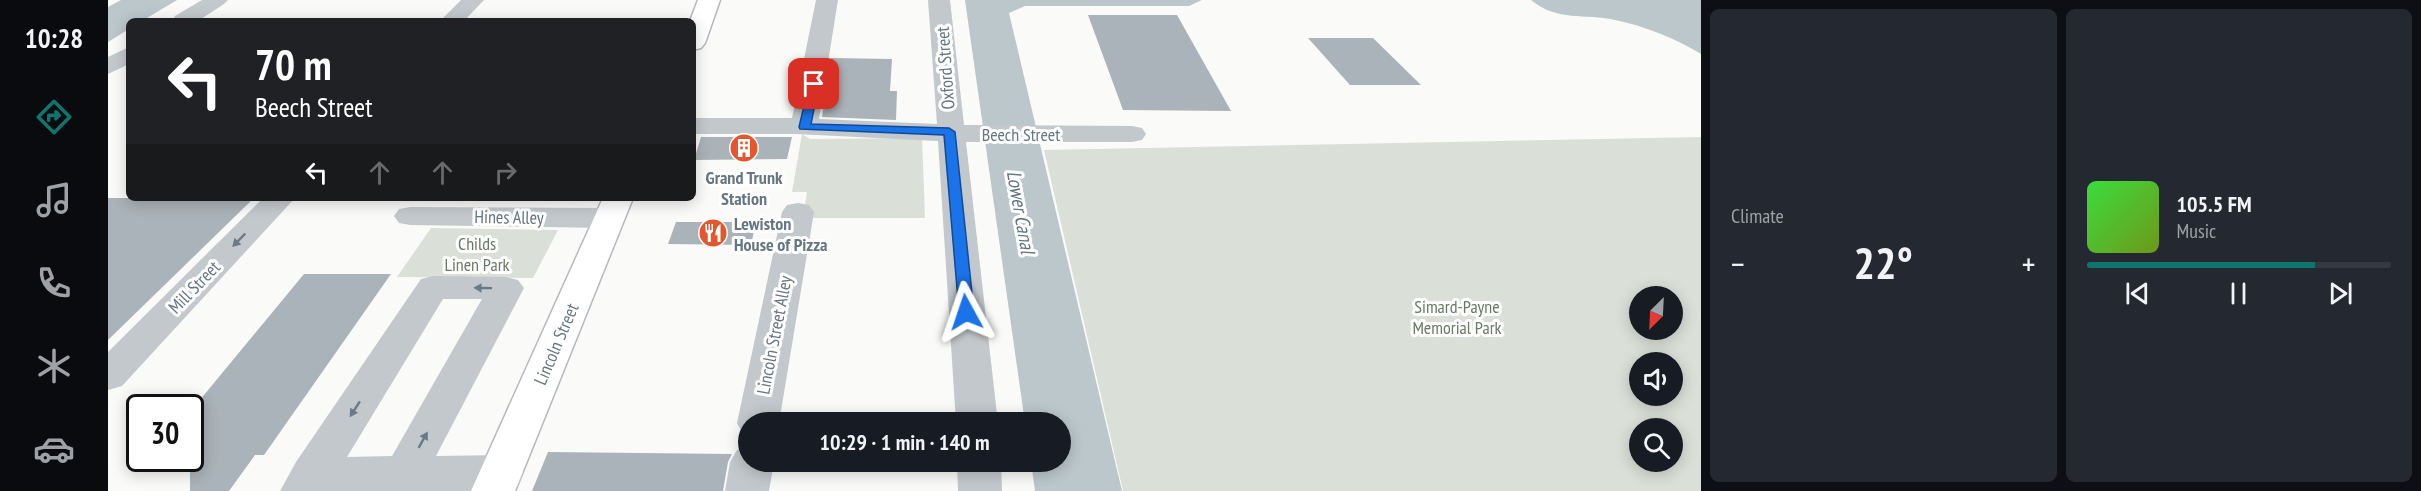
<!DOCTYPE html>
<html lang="en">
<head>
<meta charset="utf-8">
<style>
  :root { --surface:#171b24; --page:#242831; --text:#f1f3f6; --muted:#9ea1a6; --line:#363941; --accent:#0f766e }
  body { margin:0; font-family:"PT Sans Narrow",sans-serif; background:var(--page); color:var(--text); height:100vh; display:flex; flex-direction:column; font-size:22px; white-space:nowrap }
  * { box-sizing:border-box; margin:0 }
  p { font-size:20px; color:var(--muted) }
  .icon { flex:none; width:33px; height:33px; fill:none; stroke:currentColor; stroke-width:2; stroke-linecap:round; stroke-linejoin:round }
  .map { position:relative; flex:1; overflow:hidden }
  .panel { display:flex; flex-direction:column; gap:9px; padding:9px; background:#0d0f14; width:720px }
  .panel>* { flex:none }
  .top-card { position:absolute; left:18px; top:18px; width:570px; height:183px; border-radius:9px; box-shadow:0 3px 15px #0003; background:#202124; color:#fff; overflow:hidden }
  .needle { width:39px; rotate:204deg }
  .fabs { position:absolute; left:1521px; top:286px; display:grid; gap:12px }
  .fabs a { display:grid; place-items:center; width:54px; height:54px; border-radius:50%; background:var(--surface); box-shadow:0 3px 15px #0003; font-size:30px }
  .speed { position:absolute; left:18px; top:394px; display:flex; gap:12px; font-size:30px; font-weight:700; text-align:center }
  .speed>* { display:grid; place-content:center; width:78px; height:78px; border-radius:50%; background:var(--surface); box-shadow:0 3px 15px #0003; line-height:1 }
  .speed .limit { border:3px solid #111; border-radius:9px; background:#fff; color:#111 }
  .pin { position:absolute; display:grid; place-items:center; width:51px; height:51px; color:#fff; margin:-26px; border-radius:12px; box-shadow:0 3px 9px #0006 }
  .me { position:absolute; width:66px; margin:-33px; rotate:355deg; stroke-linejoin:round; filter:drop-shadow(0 0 4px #0008) }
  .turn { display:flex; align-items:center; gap:21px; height:126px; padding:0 30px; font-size:27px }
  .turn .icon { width:78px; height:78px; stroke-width:2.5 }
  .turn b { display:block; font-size:42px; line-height:51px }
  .lanes { display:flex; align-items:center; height:57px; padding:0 30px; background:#0003; justify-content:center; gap:30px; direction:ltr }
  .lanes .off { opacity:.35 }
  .big { font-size:45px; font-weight:700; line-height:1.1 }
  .panel .tile { flex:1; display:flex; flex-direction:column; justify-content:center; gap:9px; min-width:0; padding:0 21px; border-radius:9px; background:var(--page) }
  .song { display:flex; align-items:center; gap:18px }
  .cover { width:72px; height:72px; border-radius:9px; background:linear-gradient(135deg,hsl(120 70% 55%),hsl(80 70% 35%)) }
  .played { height:6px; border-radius:3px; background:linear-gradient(90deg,var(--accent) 75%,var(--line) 75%) }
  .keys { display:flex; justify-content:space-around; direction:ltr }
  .heat { display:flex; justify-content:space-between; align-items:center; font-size:33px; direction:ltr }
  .panel .tiles { flex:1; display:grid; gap:9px; grid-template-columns:repeat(2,1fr) }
  .trip { position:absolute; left:630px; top:412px; width:333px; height:60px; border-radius:30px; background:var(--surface); box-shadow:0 3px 15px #0003; font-weight:700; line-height:60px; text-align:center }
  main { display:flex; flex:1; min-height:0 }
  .tabs { display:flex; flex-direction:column; width:108px; justify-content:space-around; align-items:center; background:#090b0e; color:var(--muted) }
  .tabs .icon { width:42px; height:42px }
  .tabs .active { color:var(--accent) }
  .tabs b { font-size:27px; color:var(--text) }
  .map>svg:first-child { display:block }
</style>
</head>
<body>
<main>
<nav class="tabs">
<b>10:28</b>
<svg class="icon active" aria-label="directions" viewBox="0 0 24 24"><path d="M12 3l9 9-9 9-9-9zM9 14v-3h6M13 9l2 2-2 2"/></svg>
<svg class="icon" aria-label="music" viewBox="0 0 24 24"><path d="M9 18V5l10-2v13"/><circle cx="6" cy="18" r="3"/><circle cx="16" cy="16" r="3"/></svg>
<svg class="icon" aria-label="phone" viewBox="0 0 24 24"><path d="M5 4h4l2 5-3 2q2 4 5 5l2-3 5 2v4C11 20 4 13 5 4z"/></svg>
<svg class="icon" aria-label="climate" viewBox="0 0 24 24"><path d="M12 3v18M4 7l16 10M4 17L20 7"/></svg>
<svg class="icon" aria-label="car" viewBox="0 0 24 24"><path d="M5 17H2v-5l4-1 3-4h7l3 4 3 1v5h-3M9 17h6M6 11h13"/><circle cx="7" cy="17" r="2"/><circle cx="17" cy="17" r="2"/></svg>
</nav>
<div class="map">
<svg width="1593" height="491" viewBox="0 0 1593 491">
  <rect width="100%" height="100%" fill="#fafaf8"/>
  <g fill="#dadfd7" fill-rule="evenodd">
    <polygon points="694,134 702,139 814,138 817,218 695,218 699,192 684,192"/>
    <path d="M1593,137V491H1015L936,150ZM1532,297H1564V330H1532ZM1532,363H1564V396H1532ZM1532,429H1564V462H1532Z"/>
    <polygon points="323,228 450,230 425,278 289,277"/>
  </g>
  <g fill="#bbc7cb">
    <polygon points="13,0 69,0 34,21 21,21 21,29 0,42 0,7"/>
    <polygon points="857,0 1094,0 1081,6 917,6 901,13 1014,491 927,491 923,462 952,462 952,423 917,423"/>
    <path d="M1423,0H1593V54C1567,38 1536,26 1507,20C1476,13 1450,22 1423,0Z"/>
  </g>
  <g fill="#aab3b9">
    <polygon points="980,15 1069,15 1123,111 1015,110"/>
    <polygon points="1200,38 1265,38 1313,85 1242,85"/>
    <polygon points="723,58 784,59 782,91 789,91 788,120 714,117"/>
    <polygon points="593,137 684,137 679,159 586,160"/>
    <polygon points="0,198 146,198 0,340"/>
    <polygon points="568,222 648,222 643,245 560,244"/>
    <polygon points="196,274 283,274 156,455 147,455 121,491 82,491 82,412"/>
    <polygon points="440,452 624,454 620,462 615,491 424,491"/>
  </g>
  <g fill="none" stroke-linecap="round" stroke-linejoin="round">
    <g stroke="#b4b9bd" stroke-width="3">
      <g id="highway">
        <polygon points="590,0 612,0 597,43 593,48 585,50 585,21 582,21"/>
        <polygon points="495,198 525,198 407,491 363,491"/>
      </g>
    </g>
    <g fill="#c3c8cc" fill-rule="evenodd">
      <polygon points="94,0 120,0 116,4 90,21 64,21 67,16"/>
      <polygon points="353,0 376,0 356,21 332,21"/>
      <polygon points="708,0 730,0 711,119 829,124 820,0 842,0 856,125 1024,126 1034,128 1038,134 1034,140 1024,142 858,142 890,423 848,423 830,141 688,134 585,134 585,118 684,118"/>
      <polygon points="21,47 21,64 0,74 0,57"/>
      <polygon points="155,198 187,198 14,386 0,390 0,352"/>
      <polygon points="690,203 701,205 706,212 671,423 640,423 640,436 635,434 629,423 674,212 679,205"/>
      <polygon points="302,207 501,208 512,211 517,218 512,225 501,228 302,225 291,223 286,216 291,209"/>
      <path d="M325,276L398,277L410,280L416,288L328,456L394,455L410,460L416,473L410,486L394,491H172L188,462L313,279ZM335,299H374L284,456L239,457Z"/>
      <polygon points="640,446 640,462 666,462 661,491 617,491 622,462 629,450"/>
      <polygon points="849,462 893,462 894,491 850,491"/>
    </g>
    <use href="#highway" fill="#fff" fill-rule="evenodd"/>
  </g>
  <defs><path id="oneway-solid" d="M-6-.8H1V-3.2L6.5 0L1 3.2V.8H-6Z" transform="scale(1.5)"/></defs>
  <g fill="#6a7a87">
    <use href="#oneway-solid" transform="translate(131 240) rotate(134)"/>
    <use href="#oneway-solid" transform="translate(375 288) rotate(-179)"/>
    <use href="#oneway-solid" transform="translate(247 409) rotate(123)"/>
    <use href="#oneway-solid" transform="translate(315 440) rotate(-61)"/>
  </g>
  <polygon fill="#1a73e8" stroke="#114b97" stroke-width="1.5" points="702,81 711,84 703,124 841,128 847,132 866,312 864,316 858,318 851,312 836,135 692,129 691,127"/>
  <defs>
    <g id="building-disc" transform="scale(1.5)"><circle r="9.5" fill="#e4572e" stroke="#fff"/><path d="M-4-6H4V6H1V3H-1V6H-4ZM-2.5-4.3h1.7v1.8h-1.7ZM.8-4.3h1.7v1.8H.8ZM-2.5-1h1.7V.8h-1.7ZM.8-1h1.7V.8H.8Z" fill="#fff"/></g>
    <g id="restaurant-disc" transform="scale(1.5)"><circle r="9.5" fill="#e4572e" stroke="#fff"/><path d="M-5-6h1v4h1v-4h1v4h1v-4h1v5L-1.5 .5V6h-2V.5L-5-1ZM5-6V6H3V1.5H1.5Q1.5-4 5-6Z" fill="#fff"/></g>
  </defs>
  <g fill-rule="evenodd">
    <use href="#building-disc" x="636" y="148"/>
    <use href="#restaurant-disc" x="605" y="233"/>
  </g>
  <g text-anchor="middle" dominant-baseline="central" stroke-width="6" stroke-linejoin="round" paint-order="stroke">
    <g font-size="18" fill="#657683" stroke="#fff">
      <text transform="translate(837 68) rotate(-94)">Oxford Street</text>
      <text x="913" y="134">Beech Street</text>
      <text transform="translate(401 217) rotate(1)">Hines Alley</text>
      <text transform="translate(86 287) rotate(-46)">Mill Street</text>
      <text transform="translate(666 335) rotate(-79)">Lincoln Street Alley</text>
      <text transform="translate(448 344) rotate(-67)">Lincoln Street</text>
    </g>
    <g font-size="18" font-weight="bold" fill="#657683" stroke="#fff">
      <text x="636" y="177">Grand Trunk<tspan x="636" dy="21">Station</tspan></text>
      <text x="626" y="223" text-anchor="start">Lewiston<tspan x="626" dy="21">House of Pizza</tspan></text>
    </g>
    <g font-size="18" fill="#687a64" stroke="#fff">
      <text x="369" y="243">Childs<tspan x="369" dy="21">Linen Park</tspan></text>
      <text x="1349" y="306">Simard-Payne<tspan x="1349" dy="21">Memorial Park</tspan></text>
    </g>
    <g font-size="20" font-style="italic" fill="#60757c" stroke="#fff">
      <text transform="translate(913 212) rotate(80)">Lower Canal</text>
    </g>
  </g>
</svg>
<div class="fabs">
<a><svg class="needle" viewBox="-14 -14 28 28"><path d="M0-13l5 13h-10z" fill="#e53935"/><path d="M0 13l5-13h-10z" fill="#9ea1a6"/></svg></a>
<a><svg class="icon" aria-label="sound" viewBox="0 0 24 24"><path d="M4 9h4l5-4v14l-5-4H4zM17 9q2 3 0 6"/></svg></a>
<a><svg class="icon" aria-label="search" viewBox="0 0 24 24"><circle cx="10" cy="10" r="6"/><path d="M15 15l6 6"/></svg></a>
</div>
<div class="speed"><div class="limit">30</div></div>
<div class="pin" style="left:706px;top:84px;background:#d93025"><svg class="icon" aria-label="arrive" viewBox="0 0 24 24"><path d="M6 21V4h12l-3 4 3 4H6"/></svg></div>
<svg class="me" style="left:858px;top:312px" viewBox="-20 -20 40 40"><path d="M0-17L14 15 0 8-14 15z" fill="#1a73e8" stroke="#fff" stroke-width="4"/></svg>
<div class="trip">10:29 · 1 min · 140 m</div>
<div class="top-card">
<div class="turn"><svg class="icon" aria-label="left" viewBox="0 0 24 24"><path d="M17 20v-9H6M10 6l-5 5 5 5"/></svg><div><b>70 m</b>Beech Street</div></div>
<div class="lanes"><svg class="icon" aria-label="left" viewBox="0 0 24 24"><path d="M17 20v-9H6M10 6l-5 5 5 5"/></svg><svg class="icon off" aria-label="ahead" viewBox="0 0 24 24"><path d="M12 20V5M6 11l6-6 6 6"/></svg><svg class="icon off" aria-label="ahead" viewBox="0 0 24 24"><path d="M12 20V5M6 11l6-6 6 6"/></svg><svg class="icon off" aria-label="right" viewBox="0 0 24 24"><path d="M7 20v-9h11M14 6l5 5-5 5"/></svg></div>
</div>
</div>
<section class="panel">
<div class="tiles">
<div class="tile"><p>Climate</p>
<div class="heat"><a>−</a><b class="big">22°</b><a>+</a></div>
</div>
<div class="tile">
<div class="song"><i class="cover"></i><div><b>105.5 FM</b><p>Music</p></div></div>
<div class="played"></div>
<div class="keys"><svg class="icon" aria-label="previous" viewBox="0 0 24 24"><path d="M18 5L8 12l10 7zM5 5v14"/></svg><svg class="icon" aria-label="pause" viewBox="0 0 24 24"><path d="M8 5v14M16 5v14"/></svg><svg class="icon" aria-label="next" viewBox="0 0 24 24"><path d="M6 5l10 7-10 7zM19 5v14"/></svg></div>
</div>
</div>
</section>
</main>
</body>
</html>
